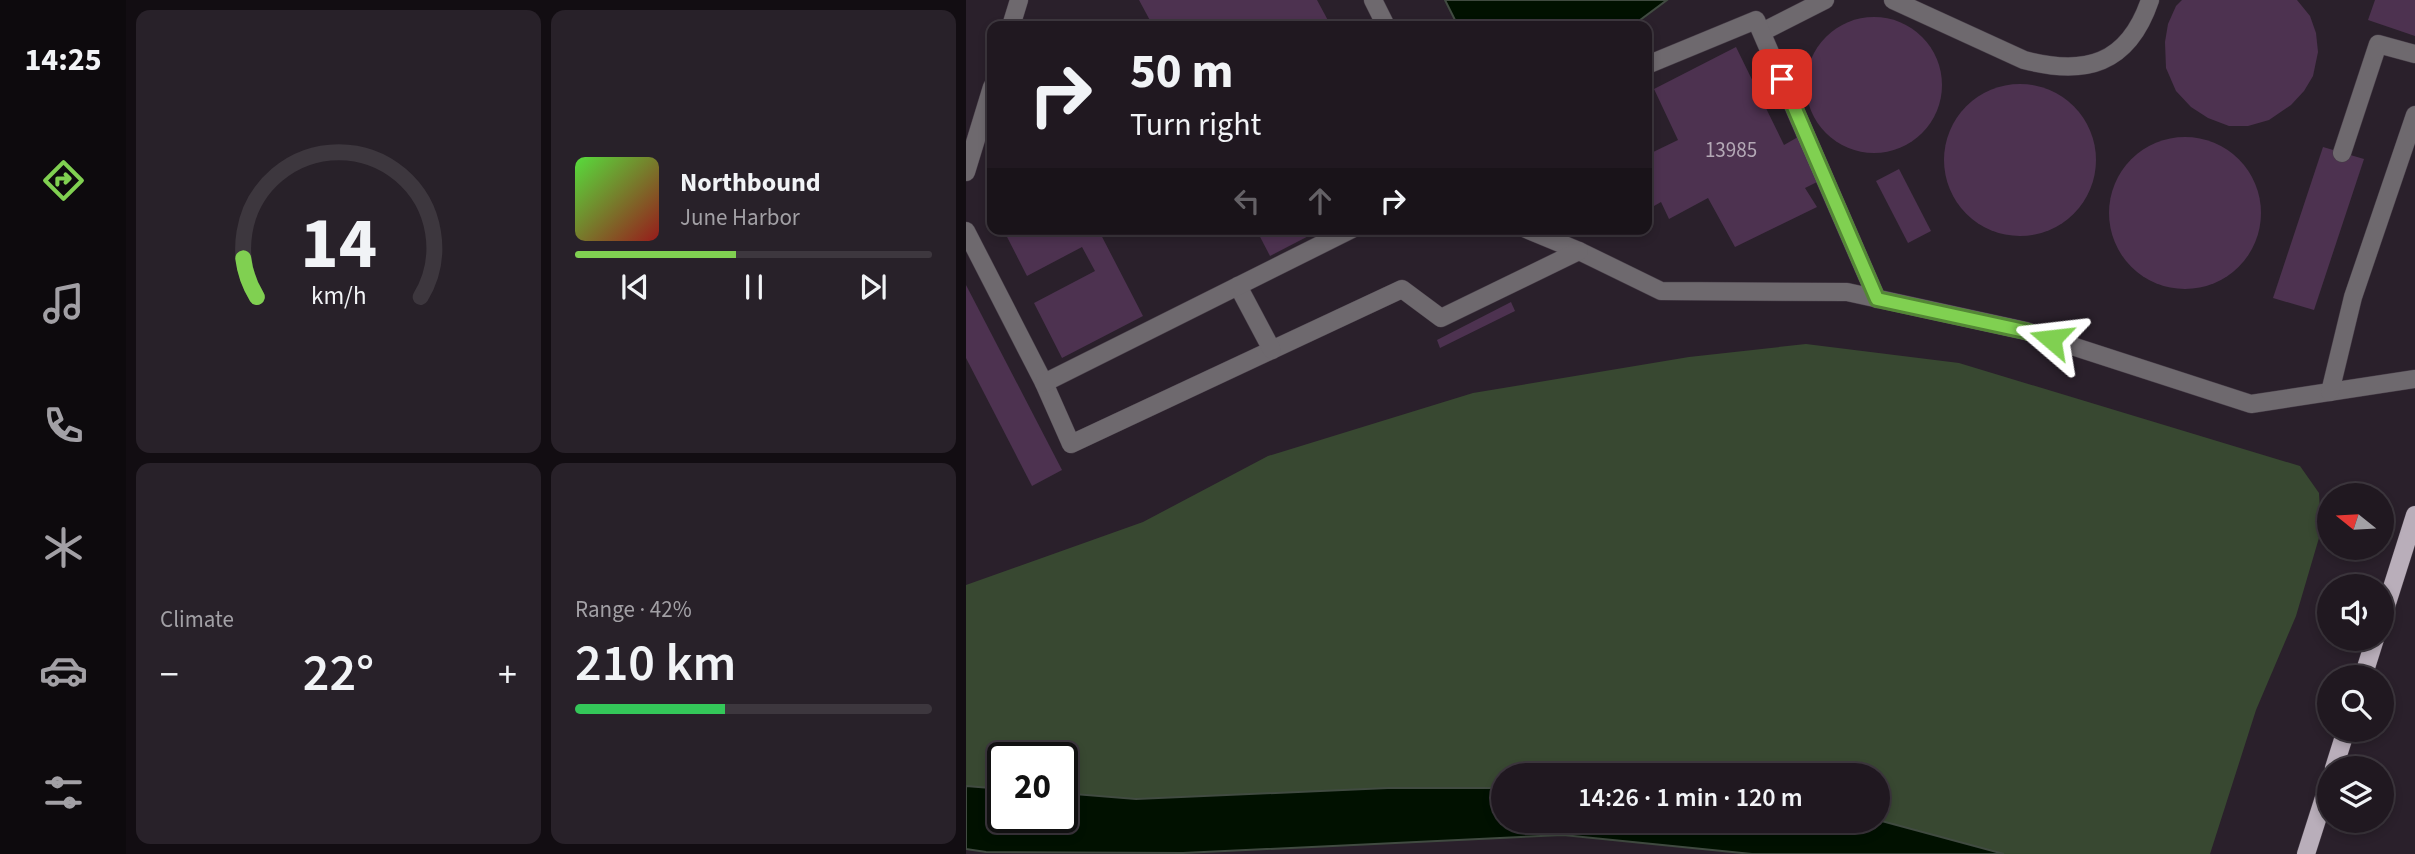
<!DOCTYPE html>
<html lang="en">
<head>
<meta charset="utf-8">
<style>
  :root { --surface:#201820; --page:#282129; --text:#f1f3f6; --muted:#a2a0a5; --line:#3d373e; --accent:#80d051 }
  body { margin:0; font-family:"Source Sans 3",sans-serif; background:var(--page); color:var(--text); height:100vh; display:flex; flex-direction:column; font-size:26px; white-space:nowrap }
  * { box-sizing:border-box; margin:0 }
  p { font-size:23px; color:var(--muted) }
  .icon { flex:none; width:38px; height:38px; fill:none; stroke:currentColor; stroke-width:2; stroke-linecap:round; stroke-linejoin:round }
  .map { position:relative; flex:1; overflow:hidden }
  .panel { display:flex; flex-direction:column; gap:10px; padding:10px; background:#120d12; width:840px }
  .panel>* { flex:none }
  .top-card { position:absolute; left:21px; top:21px; width:665px; height:214px; border-radius:14px; box-shadow:0 4px 10px #0003,0 0 0 2px var(--line); background:#201820; color:var(--text); overflow:hidden }
  .needle { width:46px; rotate:288deg }
  .tools { position:absolute; left:1351px; top:483px; display:grid; gap:14px }
  .tools a { display:grid; place-items:center; width:77px; height:77px; border-radius:50%; background:var(--surface); box-shadow:0 4px 10px #0003,0 0 0 2px var(--line); font-size:35px }
  .speed { position:absolute; left:21px; top:742px; display:flex; gap:14px; font-size:35px; font-weight:700; text-align:center }
  .speed>* { display:grid; place-content:center; width:91px; height:91px; border-radius:50%; background:var(--surface); box-shadow:0 4px 10px #0003,0 0 0 2px var(--line); line-height:1 }
  .speed .limit { border:4px solid #111; border-radius:10px; background:#fff; color:#111 }
  .pin { position:absolute; display:grid; place-items:center; width:60px; height:60px; color:#fff; margin:-30px; border-radius:14px; box-shadow:0 4px 10px #0006 }
  .me { position:absolute; width:77px; margin:-38px; rotate:287deg; stroke-linejoin:round; filter:drop-shadow(0 0 5px #0008) }
  .turn { display:flex; align-items:center; gap:24px; height:147px; padding:0 28px; font-size:32px }
  .turn .icon { width:91px; height:91px; stroke-width:2.5 }
  .turn b { display:block; font-size:49px; line-height:60px }
  .lanes { display:flex; align-items:center; height:66px; padding:0 28px; background:#0003; justify-content:center; gap:35px; direction:ltr }
  .lanes .off { opacity:.35 }
  .big { font-size:52px; font-weight:600; line-height:1.1 }
  .panel .card { flex:1; display:flex; flex-direction:column; justify-content:center; gap:10px; min-width:0; padding:0 24px; border-radius:14px; background:var(--page) }
  .panel .dial { align-items:center; gap:0 }
  .dial svg { height:182px; overflow:visible; fill:none; stroke:var(--line); stroke-width:7; stroke-linecap:round; text-anchor:middle }
  .dial text { fill:var(--text); stroke:none }
  .song { display:flex; align-items:center; gap:21px }
  .cover { width:84px; height:84px; border-radius:10px; background:linear-gradient(135deg,hsl(110 70% 55%),hsl(0 70% 35%)) }
  .played { height:7px; border-radius:4px; background:linear-gradient(90deg,var(--accent) 45%,var(--line) 45%) }
  .keys { display:flex; justify-content:space-around; direction:ltr }
  .heat { display:flex; justify-content:space-between; align-items:center; font-size:38px; direction:ltr }
  .charge { height:10px; border-radius:5px; background:linear-gradient(90deg,#34c759 42%,var(--line) 0) }
  .panel .tiles { flex:1; display:grid; gap:10px; grid-template-columns:repeat(2,1fr) }
  .trip { position:absolute; left:525px; top:763px; width:399px; height:70px; border-radius:35px; background:var(--surface); box-shadow:0 4px 10px #0003,0 0 0 2px var(--line); font-weight:600; line-height:70px; text-align:center }
  main { display:flex; flex:1; min-height:0 }
  .tabs { display:flex; flex-direction:column; width:126px; justify-content:space-around; align-items:center; background:#0d0a0d; color:var(--muted) }
  .tabs .icon { width:49px; height:49px }
  .tabs .selected { color:var(--accent) }
  .tabs b { font-size:32px; color:var(--text) }
  .map>svg:first-child { display:block }
</style>
</head>
<body>
<main>
<nav class="tabs">
<b>14:25</b>
<svg class="icon selected" aria-label="directions" viewBox="0 0 24 24"><path d="M12 3l9 9-9 9-9-9zM9 14v-3h6M13 9l2 2-2 2"/></svg>
<svg class="icon" aria-label="music" viewBox="0 0 24 24"><path d="M9 18V5l10-2v13"/><circle cx="6" cy="18" r="3"/><circle cx="16" cy="16" r="3"/></svg>
<svg class="icon" aria-label="phone" viewBox="0 0 24 24"><path d="M5 4h4l2 5-3 2q2 4 5 5l2-3 5 2v4C11 20 4 13 5 4z"/></svg>
<svg class="icon" aria-label="climate" viewBox="0 0 24 24"><path d="M12 3v18M4 7l16 10M4 17L20 7"/></svg>
<svg class="icon" aria-label="car" viewBox="0 0 24 24"><path d="M5 17H2v-5l4-1 3-4h7l3 4 3 1v5h-3M9 17h6M6 11h13"/><circle cx="7" cy="17" r="2"/><circle cx="17" cy="17" r="2"/></svg>
<svg class="icon" aria-label="filters" viewBox="0 0 24 24"><path d="M4 7h16M4 17h16"/><circle cx="9" cy="7" r="2"/><circle cx="15" cy="17" r="2"/></svg>
</nav>
<section class="panel">
<div class="tiles">
<div class="card dial"><svg viewBox="0 0 100 80">
<path d="M14 69A42 42 0 1 1 86 69"/>
<path d="M14 69A42 42 0 0 1 8 52" stroke="#80d051"/>
<text x="50" y="56" font-size="32" font-weight="700">14</text>
<text x="50" y="72" font-size="11">km/h</text>
</svg></div>
<div class="card">
<div class="song"><i class="cover"></i><div><b>Northbound</b><p>June Harbor</p></div></div>
<div class="played"></div>
<div class="keys"><svg class="icon" aria-label="previous" viewBox="0 0 24 24"><path d="M18 5L8 12l10 7zM5 5v14"/></svg><svg class="icon" aria-label="pause" viewBox="0 0 24 24"><path d="M8 5v14M16 5v14"/></svg><svg class="icon" aria-label="next" viewBox="0 0 24 24"><path d="M6 5l10 7-10 7zM19 5v14"/></svg></div>
</div>
<div class="card"><p>Climate</p>
<div class="heat"><a>−</a><b class="big">22°</b><a>+</a></div>
</div>
<div class="card"><p>Range · 42%</p><b class="big">210 km</b><div class="charge"></div></div>
</div>
</section>
<div class="map">
<svg width="1449" height="854" viewBox="0 0 1449 854">
  <rect width="100%" height="100%" fill="#2a202b"/>
  <polygon fill="#384831" points="840,344 993,363 1334,466 1353,493 1355,531 1330,616 1290,710 1244,854 1038,854 912,820 912,775 537,775 537,788 422,788 170,799 96,793 96,758 37,758 37,789 0,786 0,585 177,522 302,456 507,393 723,357"/>
  <g fill="#011100" stroke="#414b41" stroke-width="2">
    <polygon points="479,0 701,0 666,26 492,26"/>
    <polygon points="0,786 37,789 37,817 96,817 96,793 170,799 422,788 537,788 537,821 912,820 1038,854 786,854 597,835 217,853 20,852 0,849"/>
  </g>
  <g fill="#4d3250">
    <polygon points="173,0 351,0 365,26 187,26"/>
    <polygon points="1216,0 1331,0 1344,16 1350,33 1352,52 1347,76 1338,91 1325,105 1303,120 1282,126 1263,126 1242,118 1225,107 1210,91 1200,68 1199,42 1202,24 1210,6"/>
    <polygon points="1409,0 1449,0 1449,36 1402,20"/>
    <circle cx="908" cy="85" r="68"/>
    <polygon points="770,47 818,145 832,137 853,181 839,188 851,207 769,247 742,198 703,219 695,202 688,206 681,193 681,155 712,140 688,89"/>
    <circle cx="1054" cy="160" r="76"/>
    <circle cx="1219" cy="213" r="76"/>
    <polygon points="1357,147 1398,159 1348,310 1307,298"/>
    <polygon points="933,169 965,231 942,243 910,181"/>
    <polygon points="37,229 132,229 177,316 96,358 68,303 129,271 116,247 61,276"/>
    <polygon points="290,229 356,229 304,256"/>
    <polygon points="0,285 96,470 66,486 0,358"/>
    <polygon points="545,302 549,311 474,348 471,340"/>
  </g>
  <g fill="none" stroke-linecap="round" stroke-linejoin="round">
    <g stroke="#463c47" stroke-width="19">
      <g id="minor">
        <polyline points="407,0 420,26"/>
        <path d="M927,0L1058,60C1119,76 1162,65 1184,0"/>
        <polyline points="45,26 53,0"/>
        <polyline points="796,32 859,0"/>
        <polyline points="681,65 790,20 911,299"/>
        <polyline points="1376,153 1412,44 1449,54"/>
        <polyline points="0,172 26,87"/>
        <polyline points="560,229 613,251 695,291 881,292 1060,331 1285,404 1449,379"/>
        <polyline points="0,231 78,383 105,444 436,289 475,318 613,251"/>
        <polyline points="272,286 306,350"/>
        <polyline points="78,383 386,229"/>
        <polyline points="1364,392 1387,297 1449,115"/>
      </g>
    </g>
    <g stroke="#463c47" stroke-width="19">
      <g id="major">
        <polyline points="1416,619 1449,515"/>
        <polyline points="1397,677 1409,639"/>
        <polyline points="1368,768 1380,730"/>
        <polyline points="1340,854 1363,782"/>
      </g>
    </g>
    <use href="#minor" stroke="#6e696e" stroke-width="18"/>
    <use href="#major" stroke="#b9aeba" stroke-width="18"/>
  </g>
  <g fill="none" stroke-linecap="round" stroke-linejoin="round">
    <g stroke="#538735" stroke-width="18">
      <polyline id="route" points="816,79 911,299 1059,331 1085,339"/>
    </g>
    <use href="#route" stroke="#80d051" stroke-width="12"/>
  </g>
  <g text-anchor="middle" dominant-baseline="central" stroke-width="7" stroke-linejoin="round" paint-order="stroke">
    <g font-size="21" fill="#b4a9b6">
      <text x="765" y="150">13985</text>
    </g>
  </g>
</svg>
<div class="tools">
<a><svg class="needle" viewBox="-14 -14 28 28"><path d="M0-13l5 13h-10z" fill="#e53935"/><path d="M0 13l5-13h-10z" fill="#a2a0a5"/></svg></a>
<a><svg class="icon" aria-label="sound" viewBox="0 0 24 24"><path d="M4 9h4l5-4v14l-5-4H4zM17 9q2 3 0 6"/></svg></a>
<a><svg class="icon" aria-label="search" viewBox="0 0 24 24"><circle cx="10" cy="10" r="6"/><path d="M15 15l6 6"/></svg></a>
<a><svg class="icon" aria-label="layers" viewBox="0 0 24 24"><path d="M12 4l9 5-9 5-9-5zM3 14l9 5 9-5"/></svg></a>
</div>
<div class="speed"><div class="limit">20</div></div>
<div class="pin" style="left:816px;top:79px;background:#d93025"><svg class="icon" aria-label="arrive" viewBox="0 0 24 24"><path d="M6 21V4h12l-3 4 3 4H6"/></svg></div>
<svg class="me" style="left:1085px;top:339px" viewBox="-20 -20 40 40"><path d="M0-17L14 15 0 8-14 15z" fill="#80d051" stroke="#fff" stroke-width="4"/></svg>
<div class="trip">14:26 · 1 min · 120 m</div>
<div class="top-card">
<div class="turn"><svg class="icon" aria-label="right" viewBox="0 0 24 24"><path d="M7 20v-9h11M14 6l5 5-5 5"/></svg><div><b>50 m</b>Turn right</div></div>
<div class="lanes"><svg class="icon off" aria-label="left" viewBox="0 0 24 24"><path d="M17 20v-9H6M10 6l-5 5 5 5"/></svg><svg class="icon off" aria-label="ahead" viewBox="0 0 24 24"><path d="M12 20V5M6 11l6-6 6 6"/></svg><svg class="icon" aria-label="right" viewBox="0 0 24 24"><path d="M7 20v-9h11M14 6l5 5-5 5"/></svg></div>
</div>
</div>
</main>
</body>
</html>
